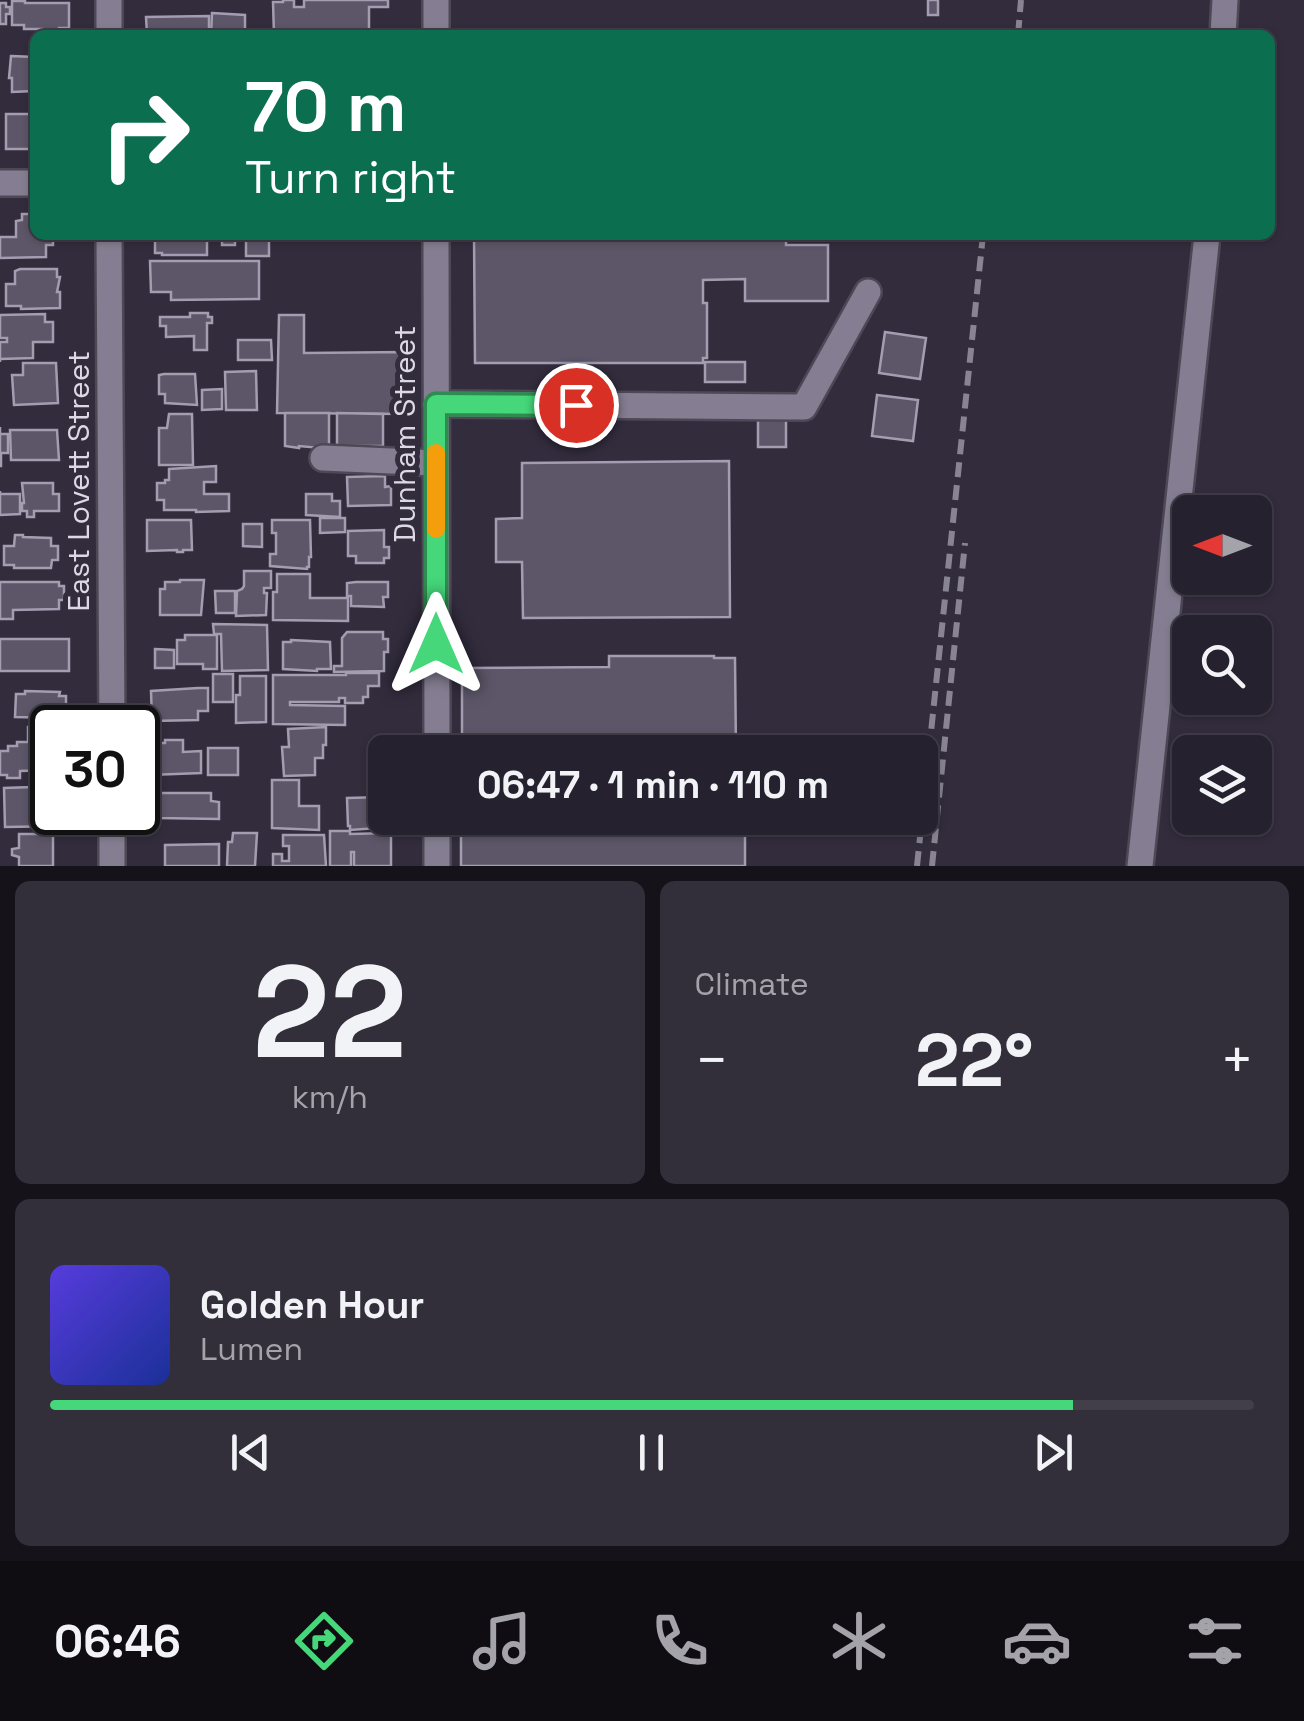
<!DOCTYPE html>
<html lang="en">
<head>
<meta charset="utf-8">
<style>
  :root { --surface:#26212e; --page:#322e3a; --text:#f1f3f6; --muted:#a4a3aa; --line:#423e4a; --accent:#45d77a }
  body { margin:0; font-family:"Space Grotesk",sans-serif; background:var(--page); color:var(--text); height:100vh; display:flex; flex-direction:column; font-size:38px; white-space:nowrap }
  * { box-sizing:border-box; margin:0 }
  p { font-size:32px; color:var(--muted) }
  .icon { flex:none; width:55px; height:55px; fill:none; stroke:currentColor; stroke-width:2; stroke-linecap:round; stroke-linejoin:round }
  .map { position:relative; height:866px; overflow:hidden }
  .side { display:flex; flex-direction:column; gap:15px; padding:15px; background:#151219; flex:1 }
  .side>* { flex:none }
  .guide { position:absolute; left:30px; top:30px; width:1245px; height:210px; border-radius:15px; box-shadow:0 2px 8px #0004,0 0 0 2px var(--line); background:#0b6e4f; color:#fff; overflow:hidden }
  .needle { width:65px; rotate:270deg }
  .buttons { position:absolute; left:1172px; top:495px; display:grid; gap:20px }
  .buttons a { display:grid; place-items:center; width:100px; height:100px; border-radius:15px; background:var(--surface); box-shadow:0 2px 8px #0004,0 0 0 2px var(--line); font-size:50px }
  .speed { position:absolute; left:30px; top:705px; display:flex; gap:20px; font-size:50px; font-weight:700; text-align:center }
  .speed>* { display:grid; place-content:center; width:130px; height:130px; border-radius:50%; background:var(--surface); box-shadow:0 2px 8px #0004,0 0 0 2px var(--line); line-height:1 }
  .speed .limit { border:5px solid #111; border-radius:15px; background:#fff; color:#111 }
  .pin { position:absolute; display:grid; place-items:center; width:85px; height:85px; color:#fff; margin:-42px; border:5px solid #fff; border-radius:50%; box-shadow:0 2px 10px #0007 }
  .me { position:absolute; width:110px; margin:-55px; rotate:0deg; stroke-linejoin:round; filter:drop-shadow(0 0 8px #0008) }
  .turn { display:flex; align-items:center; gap:35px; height:210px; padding:0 50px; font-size:45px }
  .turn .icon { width:130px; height:130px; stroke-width:2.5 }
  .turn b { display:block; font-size:70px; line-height:85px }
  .big { font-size:75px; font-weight:700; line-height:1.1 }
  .side .tile { flex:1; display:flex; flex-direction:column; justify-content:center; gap:15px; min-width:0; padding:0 35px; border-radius:15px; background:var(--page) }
  .side .dial { align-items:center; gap:0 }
  .dial b { font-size:130px; line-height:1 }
  .song { display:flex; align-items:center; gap:30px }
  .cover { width:120px; height:120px; border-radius:15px; background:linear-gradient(135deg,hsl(250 70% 55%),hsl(230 70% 35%)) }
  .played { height:10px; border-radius:5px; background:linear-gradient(90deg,var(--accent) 85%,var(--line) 85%) }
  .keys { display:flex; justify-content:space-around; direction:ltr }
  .heat { display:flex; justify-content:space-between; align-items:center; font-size:55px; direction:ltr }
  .side .tiles { flex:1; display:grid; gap:15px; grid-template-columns:1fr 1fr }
  .tile:last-child { grid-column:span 2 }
  .trip { position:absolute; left:368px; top:735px; width:570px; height:100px; border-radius:15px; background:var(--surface); box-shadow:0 2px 8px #0004,0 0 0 2px var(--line); font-weight:700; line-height:100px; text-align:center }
  .dock { display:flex; height:160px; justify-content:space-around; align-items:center; background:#0f0d12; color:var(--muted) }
  .dock .icon { width:70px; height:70px }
  .dock .selected { color:var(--accent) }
  .dock b { font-size:45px; color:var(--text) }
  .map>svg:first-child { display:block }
</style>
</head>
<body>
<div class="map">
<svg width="1304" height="866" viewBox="0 0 1304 866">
  <rect width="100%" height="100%" fill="#322c3d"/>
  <g fill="#5c5668" stroke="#a49db1" stroke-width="2.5">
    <polygon points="283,0 294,0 294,7 304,7 304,0 388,0 388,7 369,7 369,35 274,35 273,2 283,2"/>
    <rect x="928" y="0" width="10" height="15"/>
    <polygon points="12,1 25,1 25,3 69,3 69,28 59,28 58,35 42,35 42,29 24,29 24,25 12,25"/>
    <polygon points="0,3 6,3 6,7 10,7 10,14 6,14 6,24 0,24"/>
    <polygon points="212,13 245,15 245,35 211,35"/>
    <polygon points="209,16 209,35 147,35 146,17"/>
    <polygon points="11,56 35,57 34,91 12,92 12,78 9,78"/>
    <rect x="6" y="114" width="29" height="35"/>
    <polygon points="22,214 35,214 35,235 53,235 53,245 46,245 46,257 0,258 0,237 16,237 16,221 22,220"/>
    <polygon points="155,235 210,235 210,240 207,240 207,255 162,255 162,253 155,253"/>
    <rect x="222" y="235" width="13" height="10"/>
    <rect x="246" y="235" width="23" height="21"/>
    <polygon points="474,235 786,235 786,245 828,245 828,301 745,301 745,279 703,280 703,303 707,303 707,358 703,358 703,363 475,363"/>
    <polygon points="150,261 259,261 259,299 171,300 171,292 151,292"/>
    <polygon points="20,269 57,269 57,277 60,277 57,292 60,292 60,308 21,309 21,306 6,306 6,284 15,284 15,271"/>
    <polygon points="190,313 208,313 208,317 212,317 212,323 207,323 207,350 194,350 194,336 166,337 166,326 160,326 160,317 190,317"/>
    <polygon points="45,314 45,322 53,322 53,342 33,342 33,358 0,359 0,362 0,342 7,342 7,338 0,338 0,315"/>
    <polygon points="279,315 304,315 304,353 407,352 407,414 277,413"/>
    <polygon points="885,332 926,338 920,379 879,373"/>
    <polygon points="238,340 271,340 272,360 238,360"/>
    <rect x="705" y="362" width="40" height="20"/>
    <polygon points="23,363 56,363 58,403 14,405 12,375 23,375"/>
    <polygon points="256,371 257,410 226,410 225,372"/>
    <polygon points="164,374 195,374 197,405 165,403 165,394 159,394 159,375"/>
    <polygon points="222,389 222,409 202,410 202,390"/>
    <polygon points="877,395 918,400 913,441 872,436"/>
    <polygon points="285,413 329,413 329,446 320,446 320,448 299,446 299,448 285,446"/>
    <polygon points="337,413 383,414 383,446 337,446"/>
    <polygon points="169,414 192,414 193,465 159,465 159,428 167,428"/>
    <rect x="758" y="415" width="28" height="32"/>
    <polygon points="0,427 0,434 8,434 8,453 1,453 1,466 0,466"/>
    <polygon points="10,430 57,430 59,460 11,460"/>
    <polygon points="729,461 730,617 523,618 522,562 496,562 496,519 522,518 522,463"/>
    <polygon points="216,466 216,482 204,482 204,494 229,494 229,511 196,512 196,510 164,510 164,500 157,500 157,483 165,483 165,480 169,480 169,469"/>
    <polygon points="385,476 385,487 391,486 391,505 348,506 347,477"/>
    <polygon points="22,483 53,483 53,494 59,494 59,511 34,511 34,517 27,517 27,511 22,511 22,503 24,503"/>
    <polygon points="0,491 0,494 20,494 20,514 0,515"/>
    <polygon points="306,494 332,494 332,501 340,501 340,517 306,515"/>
    <polygon points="320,518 345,518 345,532 320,533"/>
    <polygon points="147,520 191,520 192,550 183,550 183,552 177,552 177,550 147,551"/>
    <polygon points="272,520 310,520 311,557 309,557 309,567 307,567 307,569 270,566 270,554 276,554 276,533 272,533"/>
    <polygon points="243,524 262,524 262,547 243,546"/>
    <polygon points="384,530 384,547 389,547 389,558 384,558 384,563 356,563 356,556 348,556 348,531"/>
    <polygon points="15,535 23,535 23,537 51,538 51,546 58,546 58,560 52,560 51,568 14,568 14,565 4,565 4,546 14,546"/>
    <polygon points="244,571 271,571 271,588 264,588 264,593 267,593 266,615 236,616 237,591 242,589 244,586"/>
    <polygon points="277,574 310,574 310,598 348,598 348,621 273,620 273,592 277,592"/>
    <polygon points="180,580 204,580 201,615 160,615 160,589 165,589 165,582 180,582"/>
    <polygon points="0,582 59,582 59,586 64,586 64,600 59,600 59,609 13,610 13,619 0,619"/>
    <polygon points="356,582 388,582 388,597 383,597 384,607 351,606 351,596 347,596 347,583"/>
    <polygon points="215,591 235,591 235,613 216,613"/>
    <polygon points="213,624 267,625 268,670 222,671 221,634 214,634"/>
    <polygon points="347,632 383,632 383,639 388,639 388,652 384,652 384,671 334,672 334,666 342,666 342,638"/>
    <polygon points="185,635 217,635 217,669 203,669 203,664 177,664 177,640 185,640"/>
    <rect x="0" y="639" width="69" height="32"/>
    <polygon points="291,640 330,642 331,669 317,669 317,671 283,669 283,642 291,642"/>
    <polygon points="155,649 174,650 174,668 155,668"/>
    <polygon points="609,656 714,656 714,658 735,658 736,752 462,752 462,668 609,667"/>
    <polygon points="346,673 379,673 379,686 368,686 368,697 363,697 363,703 345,703 345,698 339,698 339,702 290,702 290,705 345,706 345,725 273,724 273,675 346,675"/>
    <rect x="213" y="674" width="20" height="28"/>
    <polygon points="240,676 266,676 266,722 236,723 236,695 240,695"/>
    <polygon points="198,688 208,688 208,711 198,711 198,720 152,721 151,691"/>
    <polygon points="25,691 60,692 59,696 66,696 66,711 60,711 60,718 15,717 16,694 25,694"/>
    <polygon points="28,727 47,727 47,743 52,743 52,770 20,771 20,778 7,778 7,775 0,775 0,751 8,751 8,746 17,746 17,742 28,742"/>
    <polygon points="326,727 326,745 323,745 323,758 315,758 315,775 284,776 282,747 289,747 288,729"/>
    <polygon points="165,740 183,740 183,752 201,751 201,773 150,775 149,743 165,743"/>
    <rect x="208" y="748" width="30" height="27"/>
    <polygon points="272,780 299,780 299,806 319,806 319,830 272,828"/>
    <polygon points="32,787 32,796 52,795 52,812 67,812 67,826 5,827 4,788"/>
    <polygon points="159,793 211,793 211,801 219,802 219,819 159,818"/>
    <polygon points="384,797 385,818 392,818 392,827 350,830 350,826 348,826 347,798"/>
    <polygon points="461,818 736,818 736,824 745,824 745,866 461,866"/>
    <polygon points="330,831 350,831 350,834 391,833 391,866 354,866 354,852 351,852 351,866 330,866"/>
    <polygon points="233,833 257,833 255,866 227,866 228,842 232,842"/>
    <polygon points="19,834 53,834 53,866 19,866 19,857 12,855 12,849 19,848"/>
    <polygon points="283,835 324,835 326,866 273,866 273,854 282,854 282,861 289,861 289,846 283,846"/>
    <polygon points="219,844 219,866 165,866 165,845"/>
  </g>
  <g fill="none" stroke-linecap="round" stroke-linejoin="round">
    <g stroke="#4d4855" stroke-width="30">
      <g id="minor">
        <polyline points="109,0 109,35"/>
        <polyline points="436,35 436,0"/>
        <polyline points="1223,35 1225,0"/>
        <polyline points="0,183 35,183"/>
        <polyline points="109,235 112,728"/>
        <polyline points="436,235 437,752"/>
        <polyline points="436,404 804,407 868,292"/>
        <polyline points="323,458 436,463"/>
        <polyline points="112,812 112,866"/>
        <polyline points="437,818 437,866"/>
        <polyline points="1140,866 1207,235"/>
      </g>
    </g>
    <use href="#minor" stroke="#857e92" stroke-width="25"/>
    <g stroke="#898492" stroke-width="6" stroke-dasharray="15 8" stroke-linecap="butt">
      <polyline points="1018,35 1021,0"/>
      <polyline points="917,866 983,235"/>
      <polyline points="932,866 965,543"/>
    </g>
  </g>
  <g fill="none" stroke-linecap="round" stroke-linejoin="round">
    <g stroke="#2d8c4f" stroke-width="25">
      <polyline id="route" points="436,644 436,404 576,405"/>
    </g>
    <use href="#route" stroke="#45d77a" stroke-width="18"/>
    <polyline stroke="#f59e0b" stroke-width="18" points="436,453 436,529"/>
  </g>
  <g text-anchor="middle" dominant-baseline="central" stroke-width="10" stroke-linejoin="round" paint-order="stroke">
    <g font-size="30" fill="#ddd9e4" stroke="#322c3d">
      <text transform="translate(404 434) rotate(-90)">Dunham Street</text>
      <text transform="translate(78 481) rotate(-90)">East Lovett Street</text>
    </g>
  </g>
</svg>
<div class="buttons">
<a><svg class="needle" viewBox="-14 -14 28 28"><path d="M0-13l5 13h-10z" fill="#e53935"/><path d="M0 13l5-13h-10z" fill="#a4a3aa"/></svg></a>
<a><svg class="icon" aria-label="search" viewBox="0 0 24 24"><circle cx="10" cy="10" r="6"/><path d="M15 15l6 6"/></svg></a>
<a><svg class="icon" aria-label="layers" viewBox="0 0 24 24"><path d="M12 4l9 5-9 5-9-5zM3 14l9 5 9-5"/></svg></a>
</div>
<div class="speed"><div class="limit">30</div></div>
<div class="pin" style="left:576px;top:405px;background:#d93025"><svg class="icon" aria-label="arrive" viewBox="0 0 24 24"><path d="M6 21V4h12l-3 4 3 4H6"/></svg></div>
<svg class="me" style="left:436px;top:644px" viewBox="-20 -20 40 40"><path d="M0-17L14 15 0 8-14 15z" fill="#45d77a" stroke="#fff" stroke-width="4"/></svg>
<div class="trip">06:47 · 1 min · 110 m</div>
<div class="guide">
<div class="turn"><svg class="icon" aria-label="right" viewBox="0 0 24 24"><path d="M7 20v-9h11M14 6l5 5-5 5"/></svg><div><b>70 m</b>Turn right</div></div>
</div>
</div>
<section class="side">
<div class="tiles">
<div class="tile dial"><b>22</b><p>km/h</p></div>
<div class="tile"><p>Climate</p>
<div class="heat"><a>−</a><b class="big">22°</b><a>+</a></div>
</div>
<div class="tile">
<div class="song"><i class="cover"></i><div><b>Golden Hour</b><p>Lumen</p></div></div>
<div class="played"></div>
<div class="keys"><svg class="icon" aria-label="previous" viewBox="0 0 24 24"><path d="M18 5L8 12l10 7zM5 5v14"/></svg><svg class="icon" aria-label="pause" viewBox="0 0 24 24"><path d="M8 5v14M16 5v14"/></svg><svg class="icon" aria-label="next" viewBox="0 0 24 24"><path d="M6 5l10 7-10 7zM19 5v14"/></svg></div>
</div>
</div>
</section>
<nav class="dock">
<b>06:46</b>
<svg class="icon selected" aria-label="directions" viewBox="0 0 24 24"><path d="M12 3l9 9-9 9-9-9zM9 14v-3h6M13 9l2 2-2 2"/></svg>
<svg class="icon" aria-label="music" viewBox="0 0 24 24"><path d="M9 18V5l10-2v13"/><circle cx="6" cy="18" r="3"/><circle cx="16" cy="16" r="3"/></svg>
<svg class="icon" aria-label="phone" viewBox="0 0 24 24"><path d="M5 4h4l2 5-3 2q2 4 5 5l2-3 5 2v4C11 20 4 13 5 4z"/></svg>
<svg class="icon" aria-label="climate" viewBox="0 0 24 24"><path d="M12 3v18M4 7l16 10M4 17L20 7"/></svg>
<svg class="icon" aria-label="car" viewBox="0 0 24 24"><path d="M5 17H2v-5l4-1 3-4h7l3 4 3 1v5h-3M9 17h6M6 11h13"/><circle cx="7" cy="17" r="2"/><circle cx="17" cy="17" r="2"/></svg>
<svg class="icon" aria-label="filters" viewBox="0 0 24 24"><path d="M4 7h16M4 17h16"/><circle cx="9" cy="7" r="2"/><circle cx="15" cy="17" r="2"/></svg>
</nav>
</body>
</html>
